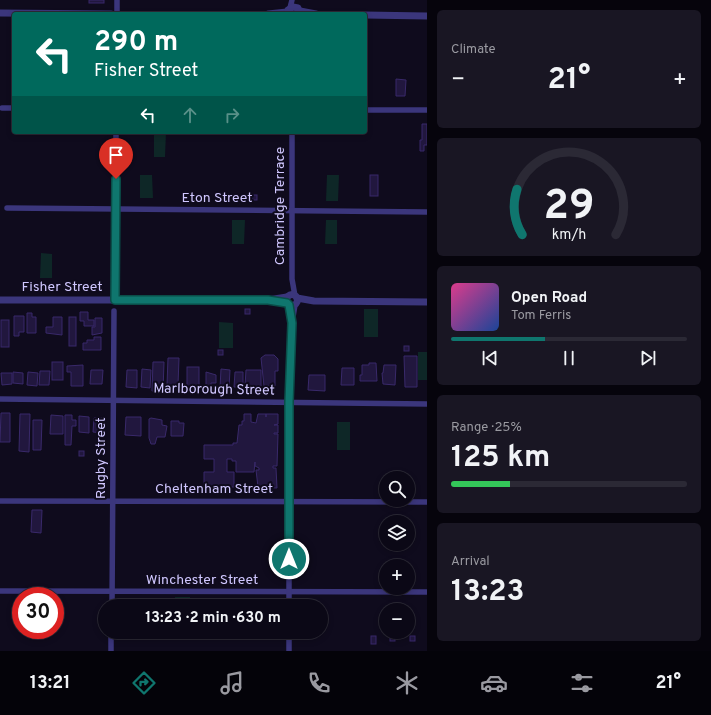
<!DOCTYPE html>
<html lang="en">
<head>
<meta charset="utf-8">
<style>
  :root { --surface:#0b0816; --page:#191623; --text:#f1f3f6; --muted:#9a9aa1; --line:#2b2935; --accent:#0f766e }
  body { margin:0; font-family:Overpass,sans-serif; background:var(--page); color:var(--text); height:100vh; display:flex; flex-direction:column; font-size:15px; white-space:nowrap }
  * { box-sizing:border-box; margin:0 }
  p { font-size:13px; color:var(--muted) }
  .icon { flex:none; width:22px; height:22px; fill:none; stroke:currentColor; stroke-width:2; stroke-linecap:round; stroke-linejoin:round }
  .map { position:relative; flex:1; overflow:hidden }
  .side { display:flex; flex-direction:column; gap:10px; padding:10px; background:#06040c; width:284px }
  .side>* { flex:none }
  .guide { position:absolute; left:12px; top:12px; width:355px; height:122px; border-radius:4px; box-shadow:0 2px 6px #0003,0 0 0 1px var(--line); background:#00695c; color:#fff; overflow:hidden }
  .tools { position:absolute; left:379px; top:471px; display:grid; gap:8px }
  .tools a { display:grid; place-items:center; width:36px; height:36px; border-radius:50%; background:var(--surface); box-shadow:0 2px 6px #0003,0 0 0 1px var(--line); font-size:20px }
  .speed { position:absolute; left:12px; top:587px; display:flex; gap:8px; font-size:20px; font-weight:700; text-align:center }
  .speed>* { display:grid; place-content:center; width:52px; height:52px; border-radius:50%; background:var(--surface); box-shadow:0 2px 6px #0003,0 0 0 1px var(--line); line-height:1 }
  .speed .limit { border:6px solid #d22; background:#fff; color:#111 }
  .pin { position:absolute; display:grid; place-items:center; width:34px; height:34px; color:#fff; margin:-41px -17px; border-radius:50% 50% 50% 0; rotate:-45deg; box-shadow:0 0 4px #0007 }
  .pin .icon { rotate:45deg }
  .me { position:absolute; width:44px; margin:-22px; rotate:0deg; stroke-linejoin:round; filter:drop-shadow(0 0 3px #0008) }
  .turn { display:flex; align-items:center; gap:14px; height:84px; padding:0 16px; font-size:18px }
  .turn .icon { width:52px; height:52px; stroke-width:2.5 }
  .turn b { display:block; font-size:28px; line-height:34px }
  .lanes { display:flex; align-items:center; height:38px; padding:0 16px; background:#0003; justify-content:center; gap:20px; direction:ltr }
  .lanes .off { opacity:.35 }
  .big { font-size:30px; font-weight:700; line-height:1.1 }
  .side .widget { flex:1; display:flex; flex-direction:column; justify-content:center; gap:6px; min-width:0; padding:0 14px; border-radius:6px; background:var(--page) }
  .side .dial { align-items:center; gap:0 }
  .dial svg { height:104px; overflow:visible; fill:none; stroke:var(--line); stroke-width:7; stroke-linecap:round; text-anchor:middle }
  .dial text { fill:var(--text); stroke:none }
  .song { display:flex; align-items:center; gap:12px }
  .cover { width:48px; height:48px; border-radius:6px; background:linear-gradient(135deg,hsl(330 70% 55%),hsl(220 70% 35%)) }
  .played { height:4px; border-radius:2px; background:linear-gradient(90deg,var(--accent) 40%,var(--line) 40%) }
  .keys { display:flex; justify-content:space-around; direction:ltr }
  .heat { display:flex; justify-content:space-between; align-items:center; font-size:22px; direction:ltr }
  .charge { height:6px; border-radius:3px; background:linear-gradient(90deg,#34c759 25%,var(--line) 0) }
  .trip { position:absolute; left:98px; top:599px; width:230px; height:40px; border-radius:20px; background:var(--surface); box-shadow:0 2px 6px #0003,0 0 0 1px var(--line); font-weight:700; line-height:40px; text-align:center }
  .tabs { display:flex; height:64px; justify-content:space-around; align-items:center; background:#040309; color:var(--muted) }
  .tabs .icon { width:28px; height:28px }
  .tabs .selected { color:var(--accent) }
  .tabs b { font-size:18px; color:var(--text) }
  main { display:flex; flex:1; min-height:0 }
  .map>svg:first-child { display:block }
</style>
</head>
<body>
<main>
<div class="map">
<svg width="427" height="651" viewBox="0 0 427 651">
  <rect width="100%" height="100%" fill="#0f0b1d"/>
  <g fill="#0e2727">
    <polygon points="154,132 166,132 165,157 154,157"/>
    <polygon points="140,175 152,175 153,198 140,198"/>
    <polygon points="327,175 339,175 338,201 326,201"/>
    <polygon points="232,220 245,220 244,244 232,244"/>
    <polygon points="326,220 337,220 337,244 325,244"/>
    <polygon points="41,253 52,254 52,278 40,278"/>
    <rect x="364" y="309" width="14" height="28"/>
    <polygon points="219,322 233,323 233,348 219,348"/>
    <rect x="418" y="352" width="9" height="28"/>
    <rect x="337" y="422" width="13" height="28"/>
    <rect x="175" y="597" width="15" height="9"/>
  </g>
  <g fill="#21173e" stroke="#39296a">
    <rect x="89" y="0" width="15" height="3"/>
    <polygon points="396,79 406,80 405,96 396,96"/>
    <polygon points="422,124 427,124 427,145 424,145 424,151 420,151 420,140 422,140"/>
    <rect x="370" y="175" width="8" height="21"/>
    <rect x="252" y="195" width="5" height="5"/>
    <rect x="245" y="309" width="5" height="5"/>
    <polygon points="80,312 88,312 88,320 94,320 94,326 84,326 84,321 80,321"/>
    <polygon points="27,313 32,313 32,317 36,317 36,333 27,333"/>
    <polygon points="14,316 24,316 24,332 19,332 19,336 14,336"/>
    <polygon points="53,317 62,317 62,335 46,333 46,327 53,327"/>
    <rect x="69" y="317" width="7" height="29"/>
    <polygon points="95,318 102,318 102,333 92,335 92,327 95,327"/>
    <rect x="1" y="320" width="8" height="27"/>
    <polygon points="94,337 101,337 101,350 83,350 83,343 87,343 87,340 94,340"/>
    <rect x="404" y="346" width="5" height="5"/>
    <rect x="218" y="350" width="5" height="5"/>
    <polygon points="265,355 274,355 278,359 278,371 275,371 275,386 264,386 261,358"/>
    <polygon points="404,356 417,356 417,387 405,387"/>
    <polygon points="168,358 179,358 178,385 167,385"/>
    <rect x="52" y="362" width="11" height="18"/>
    <polygon points="153,362 164,362 163,391 152,391"/>
    <polygon points="369,363 376,363 377,381 360,381 360,375 362,375 362,365 369,365"/>
    <polygon points="83,365 83,386 71,386 71,372 67,372 67,366"/>
    <polygon points="384,365 396,365 395,385 383,384 382,373 383,373"/>
    <rect x="187" y="367" width="12" height="20"/>
    <polygon points="342,368 354,368 354,385 341,385"/>
    <polygon points="142,369 151,370 150,388 141,387"/>
    <polygon points="221,369 230,370 229,388 220,388"/>
    <polygon points="91,370 103,370 102,384 90,384"/>
    <polygon points="127,370 137,370 137,388 126,387"/>
    <polygon points="246,370 261,370 261,386 245,386"/>
    <polygon points="40,371 50,371 49,385 39,385"/>
    <polygon points="13,372 23,373 23,384 13,383"/>
    <polygon points="28,372 38,373 37,386 27,385"/>
    <polygon points="206,372 216,375 216,383 211,383 211,386 206,386"/>
    <polygon points="235,372 243,372 243,387 234,387"/>
    <polygon points="1,373 12,373 12,384 2,385"/>
    <polygon points="309,375 325,375 325,391 308,390"/>
    <polygon points="1,413 10,413 10,442 0,442"/>
    <polygon points="20,414 30,414 29,452 19,451"/>
    <polygon points="244,414 251,414 251,422 256,423 258,414 266,414 266,417 266,414 278,414 278,424 274,425 278,425 278,433 274,433 274,434 278,434 277,466 273,466 273,468 276,468 277,488 258,487 256,470 259,470 259,468 255,466 255,462 254,472 236,472 236,461 232,461 232,459 227,459 227,472 234,472 234,487 204,486 204,472 214,472 214,459 204,459 204,445 233,445 233,443 237,443 239,425 242,425 242,421 244,421"/>
    <polygon points="51,415 63,416 63,434 50,434"/>
    <polygon points="65,415 72,415 72,420 76,420 76,426 72,426 71,445 65,445"/>
    <polygon points="79,416 89,417 89,433 79,432"/>
    <polygon points="126,417 141,417 141,436 125,435"/>
    <polygon points="94,418 103,418 103,433 93,432"/>
    <polygon points="151,418 162,420 162,425 167,426 165,437 157,437 155,444 151,444 149,438 149,419"/>
    <polygon points="33,420 42,420 41,450 33,450"/>
    <polygon points="171,421 179,421 179,423 184,423 183,436 171,436"/>
    <rect x="79" y="451" width="5" height="5"/>
    <polygon points="32,510 42,510 41,533 31,532"/>
    <rect x="371" y="636" width="5" height="8"/>
    <rect x="390" y="636" width="5" height="5"/>
    <rect x="410" y="636" width="5" height="5"/>
  </g>
  <g fill="none" stroke-linecap="round" stroke-linejoin="round">
    <g stroke="#3b367c" stroke-width="5.5">
      <polyline points="290,8 292,0"/>
      <polyline points="117,14 117,0"/>
      <polyline points="2,108 14,108"/>
      <polyline points="365,110 427,110"/>
      <polyline points="292,132 292,279 295,296"/>
      <polyline points="7,208 427,212"/>
      <polyline points="115,300 116,132"/>
      <polyline points="289,305 291,318"/>
      <polyline points="0,399 427,404"/>
      <polyline points="0,501 427,502"/>
      <polyline points="0,591 427,592"/>
      <polyline points="112,606 114,311"/>
      <polyline points="289,606 289,402 292,323 295,305"/>
      <polyline points="111,651 111,632"/>
      <polyline points="289,651 289,632"/>
    </g>
    <g stroke="#3b367c" stroke-width="7">
      <polyline points="300,11 316,14"/>
      <polyline points="0,13 111,14"/>
      <polyline points="268,14 287,12"/>
      <polyline points="286,14 288,10 293,7 298,8 300,14"/>
      <polyline points="365,15 427,16"/>
      <circle cx="292" cy="300" r="5.5"/>
      <polyline points="297,298 314,301 427,302"/>
      <polyline points="0,300 268,300"/>
      <polyline points="287,303 268,300 287,297"/>
    </g>
  </g>
  <g fill="none" stroke-linecap="round" stroke-linejoin="round">
    <g stroke="#0a4d48" stroke-width="10">
      <polyline id="route" points="116,179 115,300 268,300 287,303 289,305 292,323 289,402 289,559"/>
    </g>
    <use href="#route" stroke="#0f766e" stroke-width="7"/>
  </g>
  <g text-anchor="middle" dominant-baseline="central" stroke-width="4" stroke-linejoin="round" paint-order="stroke">
    <g font-size="14" fill="#d0c7ff" stroke="#0f0b1d">
      <text x="217" y="198">Eton Street</text>
      <text transform="translate(280 206) rotate(-90)">Cambridge Terrace</text>
      <text x="62" y="287">Fisher Street</text>
      <text transform="translate(214 390) rotate(1)">Marlborough Street</text>
      <text transform="translate(101 458) rotate(-90)">Rugby Street</text>
      <text x="214" y="489">Cheltenham Street</text>
      <text x="202" y="580">Winchester Street</text>
    </g>
  </g>
</svg>
<div class="tools">
<a><svg class="icon" aria-label="search" viewBox="0 0 24 24"><circle cx="10" cy="10" r="6"/><path d="M15 15l6 6"/></svg></a>
<a><svg class="icon" aria-label="layers" viewBox="0 0 24 24"><path d="M12 4l9 5-9 5-9-5zM3 14l9 5 9-5"/></svg></a>
<a>+</a>
<a>−</a>
</div>
<div class="speed"><div class="limit">30</div></div>
<div class="pin" style="left:116px;top:179px;background:#d93025"><svg class="icon" aria-label="arrive" viewBox="0 0 24 24"><path d="M6 21V4h12l-3 4 3 4H6"/></svg></div>
<svg class="me" style="left:289px;top:559px" viewBox="-20 -20 40 40"><circle r="17" fill="#0f766e" stroke="#fff" stroke-width="3"/><path d="M0-11L8 9 0 5-8 9z" fill="#fff"/></svg>
<div class="trip">13:23 · 2 min · 630 m</div>
<div class="guide">
<div class="turn"><svg class="icon" aria-label="left" viewBox="0 0 24 24"><path d="M17 20v-9H6M10 6l-5 5 5 5"/></svg><div><b>290 m</b>Fisher Street</div></div>
<div class="lanes"><svg class="icon" aria-label="left" viewBox="0 0 24 24"><path d="M17 20v-9H6M10 6l-5 5 5 5"/></svg><svg class="icon off" aria-label="ahead" viewBox="0 0 24 24"><path d="M12 20V5M6 11l6-6 6 6"/></svg><svg class="icon off" aria-label="right" viewBox="0 0 24 24"><path d="M7 20v-9h11M14 6l5 5-5 5"/></svg></div>
</div>
</div>
<section class="side">
<div class="widget"><p>Climate</p>
<div class="heat"><a>−</a><b class="big">21°</b><a>+</a></div>
</div>
<div class="widget dial"><svg viewBox="0 0 100 80">
<path d="M14 69A42 42 0 1 1 86 69"/>
<path d="M14 69A42 42 0 0 1 10 34" stroke="#0f766e"/>
<text x="50" y="56" font-size="32" font-weight="700">29</text>
<text x="50" y="72" font-size="11">km/h</text>
</svg></div>
<div class="widget">
<div class="song"><i class="cover"></i><div><b>Open Road</b><p>Tom Ferris</p></div></div>
<div class="played"></div>
<div class="keys"><svg class="icon" aria-label="previous" viewBox="0 0 24 24"><path d="M18 5L8 12l10 7zM5 5v14"/></svg><svg class="icon" aria-label="pause" viewBox="0 0 24 24"><path d="M8 5v14M16 5v14"/></svg><svg class="icon" aria-label="next" viewBox="0 0 24 24"><path d="M6 5l10 7-10 7zM19 5v14"/></svg></div>
</div>
<div class="widget"><p>Range · 25%</p><b class="big">125 km</b><div class="charge"></div></div>
<div class="widget"><p>Arrival</p><b class="big">13:23</b></div>
</section>
</main>
<nav class="tabs">
<b>13:21</b>
<svg class="icon selected" aria-label="directions" viewBox="0 0 24 24"><path d="M12 3l9 9-9 9-9-9zM9 14v-3h6M13 9l2 2-2 2"/></svg>
<svg class="icon" aria-label="music" viewBox="0 0 24 24"><path d="M9 18V5l10-2v13"/><circle cx="6" cy="18" r="3"/><circle cx="16" cy="16" r="3"/></svg>
<svg class="icon" aria-label="phone" viewBox="0 0 24 24"><path d="M5 4h4l2 5-3 2q2 4 5 5l2-3 5 2v4C11 20 4 13 5 4z"/></svg>
<svg class="icon" aria-label="climate" viewBox="0 0 24 24"><path d="M12 3v18M4 7l16 10M4 17L20 7"/></svg>
<svg class="icon" aria-label="car" viewBox="0 0 24 24"><path d="M5 17H2v-5l4-1 3-4h7l3 4 3 1v5h-3M9 17h6M6 11h13"/><circle cx="7" cy="17" r="2"/><circle cx="17" cy="17" r="2"/></svg>
<svg class="icon" aria-label="filters" viewBox="0 0 24 24"><path d="M4 7h16M4 17h16"/><circle cx="9" cy="7" r="2"/><circle cx="15" cy="17" r="2"/></svg>
<b>21°</b>
</nav>
</body>
</html>
